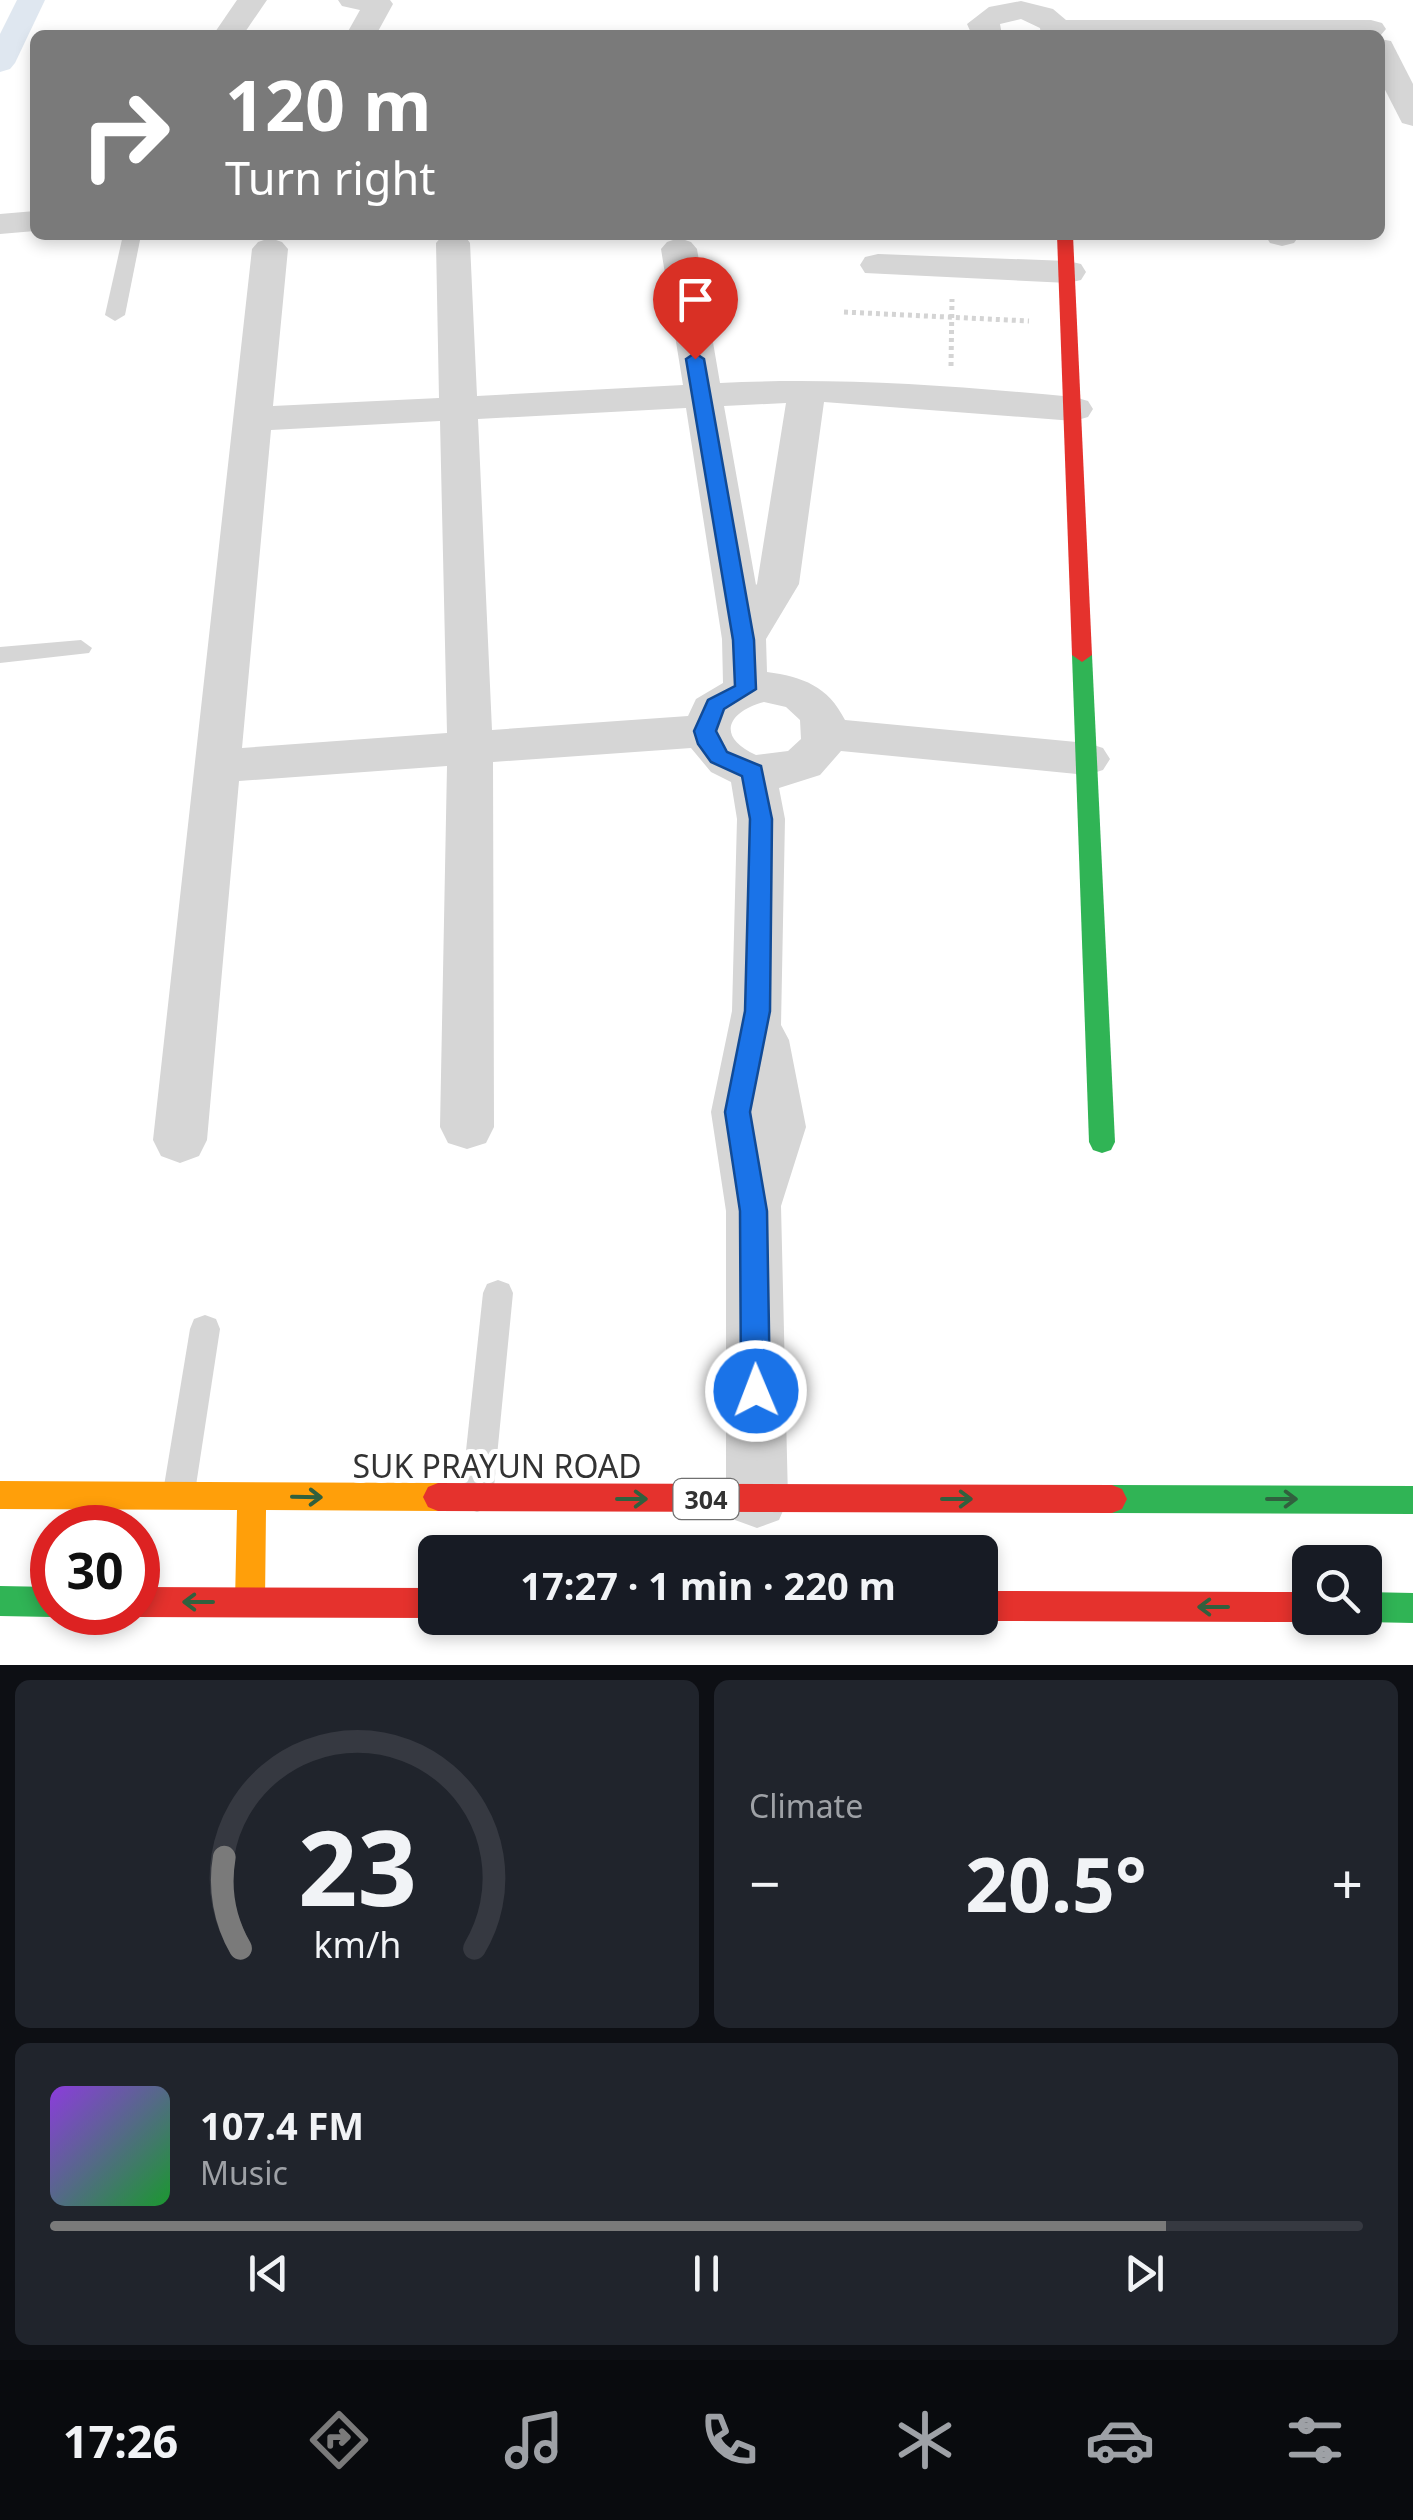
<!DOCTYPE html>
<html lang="en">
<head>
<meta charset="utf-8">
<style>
  :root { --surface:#171b24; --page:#20242c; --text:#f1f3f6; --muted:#9ea1a6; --line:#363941; --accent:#7a7a7a }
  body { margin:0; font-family:"Noto Sans",sans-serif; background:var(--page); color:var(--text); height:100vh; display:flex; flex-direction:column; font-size:38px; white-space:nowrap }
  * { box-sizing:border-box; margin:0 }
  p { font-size:32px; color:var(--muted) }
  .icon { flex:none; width:55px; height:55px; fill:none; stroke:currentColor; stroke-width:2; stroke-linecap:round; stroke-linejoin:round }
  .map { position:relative; height:1665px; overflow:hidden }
  .side { display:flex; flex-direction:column; gap:15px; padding:15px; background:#0d0f14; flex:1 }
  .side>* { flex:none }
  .top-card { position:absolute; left:30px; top:30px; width:1355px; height:210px; border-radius:15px; box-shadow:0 5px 15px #0003; background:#7a7a7a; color:#fff; overflow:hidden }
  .controls { position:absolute; left:1292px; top:1545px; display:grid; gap:20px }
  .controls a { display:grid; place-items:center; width:90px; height:90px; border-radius:15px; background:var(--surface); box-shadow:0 5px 15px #0003; font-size:50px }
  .speed { position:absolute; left:30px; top:1505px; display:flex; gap:20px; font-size:50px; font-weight:700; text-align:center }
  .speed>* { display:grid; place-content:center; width:130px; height:130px; border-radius:50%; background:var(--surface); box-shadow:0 5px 15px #0003; line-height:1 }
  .speed .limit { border:15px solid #d22; background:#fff; color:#111 }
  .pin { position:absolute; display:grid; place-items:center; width:85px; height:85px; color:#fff; margin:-102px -42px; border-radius:50% 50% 50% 0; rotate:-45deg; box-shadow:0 0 10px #0007 }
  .pin .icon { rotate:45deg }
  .me { position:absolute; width:110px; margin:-55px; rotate:359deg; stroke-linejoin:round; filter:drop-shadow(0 0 8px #0008) }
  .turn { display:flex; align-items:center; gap:35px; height:210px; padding:0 30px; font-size:45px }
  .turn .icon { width:130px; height:130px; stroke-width:2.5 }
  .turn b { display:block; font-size:70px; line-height:85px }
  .big { font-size:75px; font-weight:700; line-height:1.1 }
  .side .tile { flex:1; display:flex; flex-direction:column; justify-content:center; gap:15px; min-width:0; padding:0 35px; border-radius:15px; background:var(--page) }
  .side .dial { align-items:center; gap:0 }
  .dial svg { height:260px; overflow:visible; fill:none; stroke:var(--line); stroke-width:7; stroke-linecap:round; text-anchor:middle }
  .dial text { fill:var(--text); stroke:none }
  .song { display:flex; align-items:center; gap:30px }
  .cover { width:120px; height:120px; border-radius:15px; background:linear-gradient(135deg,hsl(270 70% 55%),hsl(130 70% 35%)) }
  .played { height:10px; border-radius:5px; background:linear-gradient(90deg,var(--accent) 85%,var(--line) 85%) }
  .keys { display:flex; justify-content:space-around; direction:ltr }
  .heat { display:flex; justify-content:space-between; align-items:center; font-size:55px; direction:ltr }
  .side .tiles { flex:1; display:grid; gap:15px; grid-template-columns:1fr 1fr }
  .tile:last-child { grid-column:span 2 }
  .trip { position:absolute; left:418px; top:1535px; width:580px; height:100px; border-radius:15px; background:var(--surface); box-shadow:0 5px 15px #0003; font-weight:700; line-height:100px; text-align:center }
  .tab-bar { display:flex; height:160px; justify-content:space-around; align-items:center; background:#090b0e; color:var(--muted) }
  .tab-bar .icon { width:70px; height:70px }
  .tab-bar .current { color:var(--accent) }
  .tab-bar b { font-size:45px; color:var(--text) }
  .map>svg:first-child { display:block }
</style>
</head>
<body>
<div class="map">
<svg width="1413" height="1665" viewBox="0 0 1413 1665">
  <rect width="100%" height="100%" fill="#fff"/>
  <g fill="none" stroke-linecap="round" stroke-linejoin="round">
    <polygon fill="#dfe7f0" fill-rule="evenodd" points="17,0 45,0 15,63 10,69 0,72 0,34"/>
    <g stroke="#d4d4d4" stroke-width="5" stroke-dasharray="4 4" stroke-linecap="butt">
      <polyline points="844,312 1029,321"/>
      <polyline points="951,366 952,299"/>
    </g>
    <g fill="#d6d6d6" fill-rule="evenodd">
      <polygon points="123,235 141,235 125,315 115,321 105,315"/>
      <polygon points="81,640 92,648 89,653 0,663 0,647"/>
      <polygon points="498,1280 509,1284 513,1293 493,1497 488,1508 477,1512 466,1508 461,1497 483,1293 487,1284"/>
      <polygon points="205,1315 216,1319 220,1329 195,1492 190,1503 179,1507 168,1503 163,1492 190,1329 194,1319"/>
    </g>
    <g fill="#d6d6d6" fill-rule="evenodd">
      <polygon points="237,0 267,0 243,35 213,35"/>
      <polygon points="338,0 390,0 393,4 376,35 346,35 360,10 342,6"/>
      <polygon points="1021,1 1053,9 1066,20 1371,20 1382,23 1386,29 1380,36 1041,35 1040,28 1021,19 1000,24 1002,35 972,35 967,24 989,7"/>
      <polygon points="1380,39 1391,41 1413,84 1413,126 1402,123 1380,80"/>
      <polygon points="35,211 35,231 0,234 0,214"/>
      <path d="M443,235L465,236L470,243L477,396L683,385L661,249L667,242L679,238L691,242L697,249L720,383C839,377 956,386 1074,397L1088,401L1093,409L1088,417L1074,421L824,402L799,584L766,639L767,672C803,677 828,686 845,720L1087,743L1103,748L1110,759L1103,770L1087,775L841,751L820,775L779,788L785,819L781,1025L789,1040L806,1127L781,1206L788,1499L779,1520L757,1528L735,1520L726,1499V1211L711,1112L732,1011L737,819L731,782L711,772L691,748L493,762L494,1127L486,1143L467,1149L448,1143L440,1127L447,766L239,781L207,1140L199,1156L180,1163L161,1156L153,1140L252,249L258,242L270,238L282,242L288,249L273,406L439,398L436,243ZM786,403L757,584L756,585L724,406ZM686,408L722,639L723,683L696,699L688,716L492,730L478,419ZM440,421L447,733L242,748L271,430ZM764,702L786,707L800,720L801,739L788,751L756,755C716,737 727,712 764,702Z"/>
      <polygon points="1265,235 1299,235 1299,236 1294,243 1282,246 1270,243"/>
      <polygon points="878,254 1068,261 1081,264 1086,272 1081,280 1068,283 865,273 860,265 865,257"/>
    </g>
    <g fill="#30b455" fill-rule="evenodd">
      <polygon points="1082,648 1092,655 1115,1142 1111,1150 1102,1153 1093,1150 1089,1142 1072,655"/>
      <polygon points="1112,1485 1413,1486 1413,1514 1112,1513 1102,1509 1097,1499 1102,1489"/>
      <polygon points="0,1586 52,1587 52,1612 63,1613 52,1617 0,1616"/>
      <polygon points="1365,1592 1413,1593 1413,1623 1365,1622 1354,1618 1365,1618"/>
    </g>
    <polygon fill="#ff9f0a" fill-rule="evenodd" points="0,1481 438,1483 448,1487 453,1497 448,1507 438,1511 266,1510 265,1602 261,1613 250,1617 239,1613 235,1602 237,1510 0,1509"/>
    <g fill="#e5322d" fill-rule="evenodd">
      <polygon points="1057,235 1073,235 1092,655 1082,662 1072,655"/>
      <polygon points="438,1483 1112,1485 1122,1489 1127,1499 1122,1509 1112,1513 438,1511 428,1507 423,1497 428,1487"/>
      <polygon points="138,1587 435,1588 436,1618 138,1617 127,1612 138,1612"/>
      <polygon points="980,1591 1310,1592 1310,1618 1321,1618 1310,1622 980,1621 972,1618 980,1618"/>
    </g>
  </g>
  <defs><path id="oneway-shaft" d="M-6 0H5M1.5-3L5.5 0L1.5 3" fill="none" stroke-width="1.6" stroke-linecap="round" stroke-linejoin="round" transform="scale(2.5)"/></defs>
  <g stroke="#31603e">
    <use href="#oneway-shaft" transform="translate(307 1497) rotate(1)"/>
    <use href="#oneway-shaft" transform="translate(632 1499)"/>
    <use href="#oneway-shaft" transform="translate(957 1499)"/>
    <use href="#oneway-shaft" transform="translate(1282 1499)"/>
    <use href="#oneway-shaft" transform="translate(198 1602) rotate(-180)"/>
    <use href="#oneway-shaft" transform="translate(1213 1607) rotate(-180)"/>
  </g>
  <polygon fill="#1a73e8" stroke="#114b97" stroke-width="2.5" points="695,353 704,359 754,640 756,689 724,709 716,731 727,752 761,766 772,819 770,1011 750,1112 767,1211 770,1391 766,1400 756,1404 745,1400 741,1391 740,1211 725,1112 745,1011 750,819 742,776 711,762 698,744 694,731 708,700 735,686 733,640 686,359"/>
  <g text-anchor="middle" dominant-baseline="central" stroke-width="10" stroke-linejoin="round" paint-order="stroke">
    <rect fill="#fff" stroke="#707070" stroke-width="2.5" x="673.5" y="1479" width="65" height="40" rx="8"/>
    <g font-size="25" font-weight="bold" fill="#323232">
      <text x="706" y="1499">304</text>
    </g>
    <g font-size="32" fill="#323232" stroke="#fff">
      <text x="497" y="1465">SUK PRAYUN ROAD</text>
    </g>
  </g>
</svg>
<div class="controls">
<a><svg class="icon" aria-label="search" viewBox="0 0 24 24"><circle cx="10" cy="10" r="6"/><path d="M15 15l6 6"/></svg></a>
</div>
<div class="speed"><div class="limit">30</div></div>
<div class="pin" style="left:695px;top:359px;background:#d93025"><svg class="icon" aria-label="arrive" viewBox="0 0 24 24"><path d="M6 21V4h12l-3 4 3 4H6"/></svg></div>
<svg class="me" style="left:756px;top:1391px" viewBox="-20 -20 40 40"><circle r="17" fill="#1a73e8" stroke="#fff" stroke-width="3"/><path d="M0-11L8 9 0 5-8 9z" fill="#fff"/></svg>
<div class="trip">17:27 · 1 min · 220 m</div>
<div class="top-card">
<div class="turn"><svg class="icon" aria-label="right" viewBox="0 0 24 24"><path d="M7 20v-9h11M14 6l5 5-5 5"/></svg><div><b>120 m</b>Turn right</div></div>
</div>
</div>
<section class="side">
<div class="tiles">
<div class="tile dial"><svg viewBox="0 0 100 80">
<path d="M14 69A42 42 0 1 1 86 69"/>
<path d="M14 69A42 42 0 0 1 9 41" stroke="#7a7a7a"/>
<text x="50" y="56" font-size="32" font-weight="700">23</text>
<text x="50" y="72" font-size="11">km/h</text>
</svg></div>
<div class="tile"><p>Climate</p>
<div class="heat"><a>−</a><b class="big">20.5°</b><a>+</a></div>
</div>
<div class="tile">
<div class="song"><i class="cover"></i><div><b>107.4 FM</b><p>Music</p></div></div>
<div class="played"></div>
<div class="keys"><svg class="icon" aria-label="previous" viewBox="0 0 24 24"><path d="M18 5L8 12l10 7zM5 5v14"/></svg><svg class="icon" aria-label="pause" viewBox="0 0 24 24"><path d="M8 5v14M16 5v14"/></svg><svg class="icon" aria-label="next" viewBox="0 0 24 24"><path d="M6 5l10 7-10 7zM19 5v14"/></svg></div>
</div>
</div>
</section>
<nav class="tab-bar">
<b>17:26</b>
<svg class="icon current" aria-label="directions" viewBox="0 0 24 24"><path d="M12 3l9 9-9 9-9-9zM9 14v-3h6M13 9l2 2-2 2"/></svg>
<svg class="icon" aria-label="music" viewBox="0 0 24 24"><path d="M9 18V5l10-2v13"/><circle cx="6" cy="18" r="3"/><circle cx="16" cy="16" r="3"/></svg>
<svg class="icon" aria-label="phone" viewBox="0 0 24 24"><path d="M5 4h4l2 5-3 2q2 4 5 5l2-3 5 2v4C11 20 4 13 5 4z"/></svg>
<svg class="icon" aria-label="climate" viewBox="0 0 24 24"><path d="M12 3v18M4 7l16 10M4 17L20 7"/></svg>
<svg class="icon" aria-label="car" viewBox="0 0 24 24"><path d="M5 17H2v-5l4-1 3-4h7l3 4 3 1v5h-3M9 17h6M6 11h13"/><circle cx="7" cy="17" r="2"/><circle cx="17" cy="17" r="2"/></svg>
<svg class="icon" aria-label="filters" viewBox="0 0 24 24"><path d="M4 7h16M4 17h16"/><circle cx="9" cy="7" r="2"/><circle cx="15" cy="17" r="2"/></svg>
</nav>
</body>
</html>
